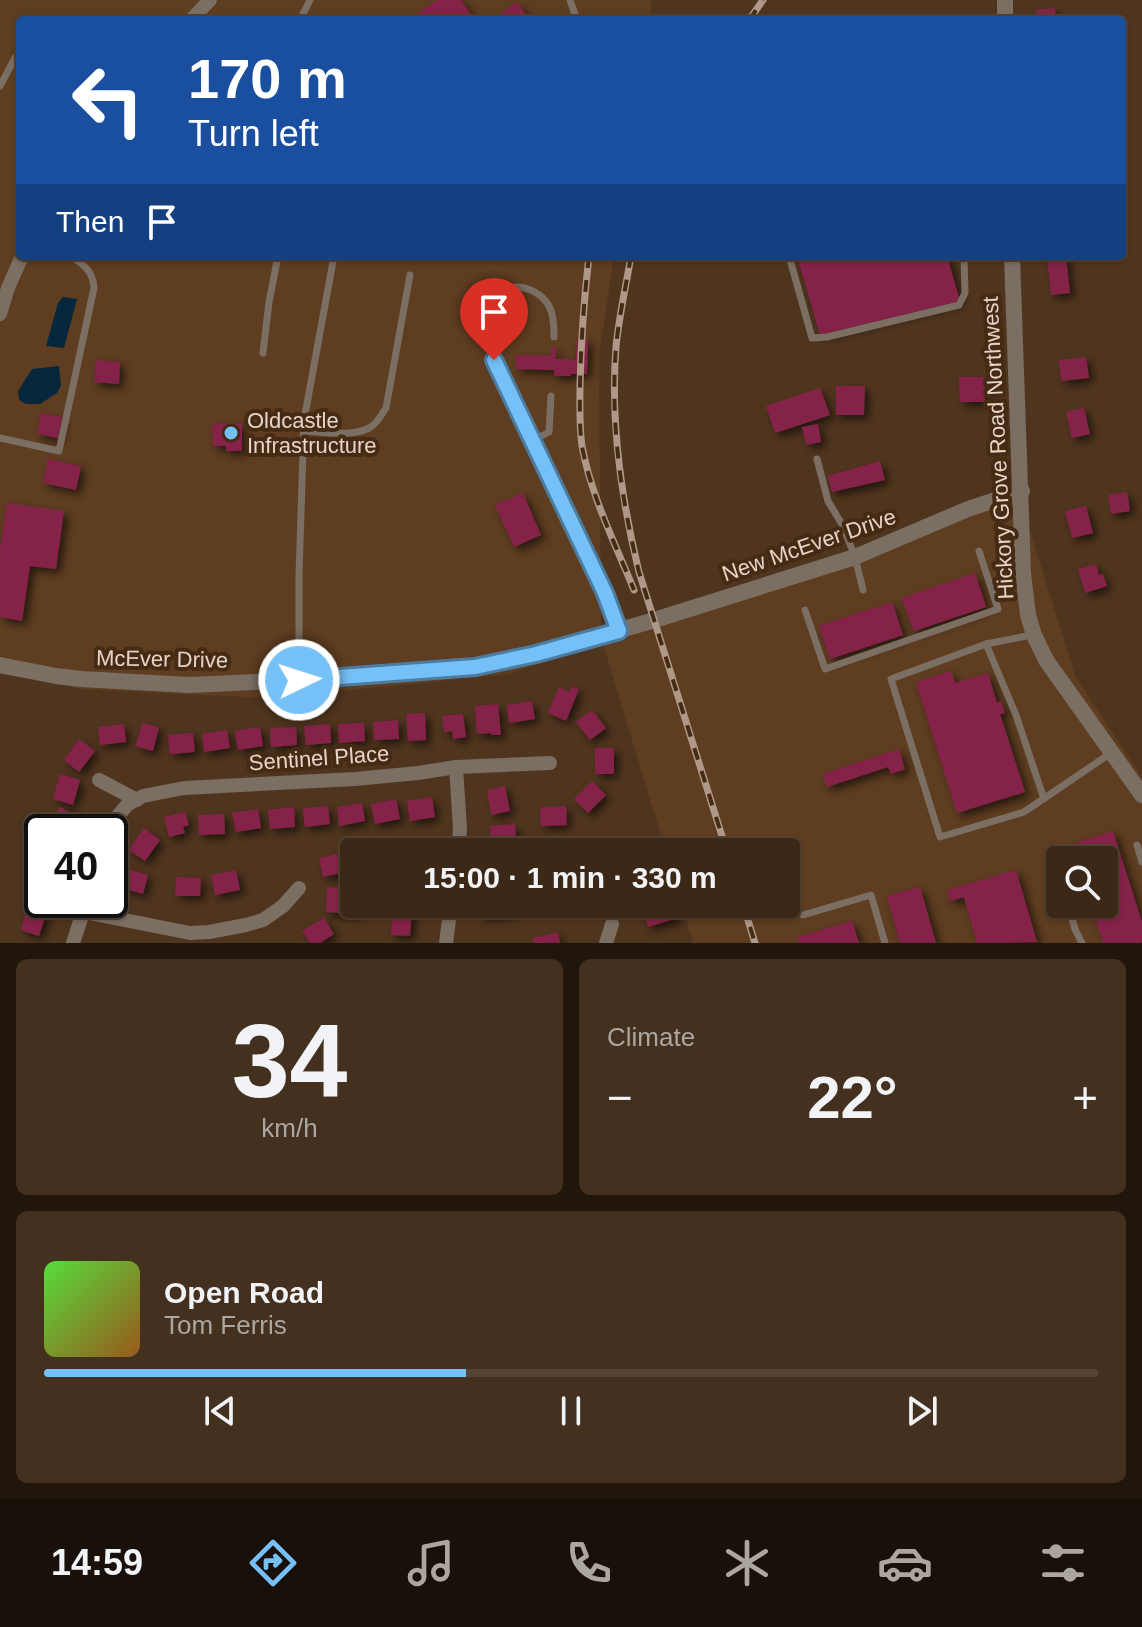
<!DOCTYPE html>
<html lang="en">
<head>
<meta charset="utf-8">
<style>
  :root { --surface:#3c2816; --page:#43301f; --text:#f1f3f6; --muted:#aca6a1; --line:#554435; --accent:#75c0f6 }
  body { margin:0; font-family:Helvetica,sans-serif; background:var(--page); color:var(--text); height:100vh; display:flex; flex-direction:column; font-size:30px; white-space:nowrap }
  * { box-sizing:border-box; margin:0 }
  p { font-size:26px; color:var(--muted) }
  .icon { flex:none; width:44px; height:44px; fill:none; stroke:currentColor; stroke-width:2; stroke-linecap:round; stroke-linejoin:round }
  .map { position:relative; height:943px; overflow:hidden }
  .side { display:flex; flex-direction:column; gap:16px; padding:16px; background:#21160c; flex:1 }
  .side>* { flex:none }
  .hud { position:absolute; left:16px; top:16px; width:1110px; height:244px; border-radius:8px; box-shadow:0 2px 6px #0004,0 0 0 2px var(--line); background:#1a4fa0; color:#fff; overflow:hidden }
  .controls { position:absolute; left:1046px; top:846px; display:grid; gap:16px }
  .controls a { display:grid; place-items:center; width:72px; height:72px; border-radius:8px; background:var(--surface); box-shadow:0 2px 6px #0004,0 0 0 2px var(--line); font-size:40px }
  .speed { position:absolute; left:24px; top:814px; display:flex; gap:16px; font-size:40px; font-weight:700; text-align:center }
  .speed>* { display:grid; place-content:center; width:104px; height:104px; border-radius:50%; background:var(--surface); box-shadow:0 2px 6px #0004,0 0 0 2px var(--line); line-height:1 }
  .speed .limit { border:4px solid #111; border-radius:12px; background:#fff; color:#111 }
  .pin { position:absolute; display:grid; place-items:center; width:68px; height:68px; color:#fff; margin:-82px -34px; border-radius:50% 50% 50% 0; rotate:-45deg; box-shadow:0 0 8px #0007 }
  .pin .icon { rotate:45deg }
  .me { position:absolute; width:88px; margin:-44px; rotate:86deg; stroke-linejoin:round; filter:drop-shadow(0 0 6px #0008) }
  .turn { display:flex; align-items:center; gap:28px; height:168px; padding:0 40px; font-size:36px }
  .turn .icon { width:104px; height:104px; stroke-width:2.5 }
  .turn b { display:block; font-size:56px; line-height:68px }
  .then { display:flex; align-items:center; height:76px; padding:0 40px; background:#0003; gap:16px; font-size:30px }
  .big { font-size:60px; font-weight:600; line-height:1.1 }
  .side .tile { flex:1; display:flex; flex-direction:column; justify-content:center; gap:12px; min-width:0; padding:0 28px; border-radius:12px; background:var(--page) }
  .side .dial { align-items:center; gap:0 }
  .dial b { font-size:104px; line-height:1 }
  .song { display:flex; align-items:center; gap:24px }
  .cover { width:96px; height:96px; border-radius:12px; background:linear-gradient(135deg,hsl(110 70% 55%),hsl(30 70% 35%)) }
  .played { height:8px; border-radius:4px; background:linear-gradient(90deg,var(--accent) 40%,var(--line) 40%) }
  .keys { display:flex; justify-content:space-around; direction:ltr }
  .heat { display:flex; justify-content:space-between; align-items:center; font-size:44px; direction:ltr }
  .side .tiles { flex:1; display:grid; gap:16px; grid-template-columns:1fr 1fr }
  .tile:last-child { grid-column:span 2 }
  .trip { position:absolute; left:340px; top:838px; width:460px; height:80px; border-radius:8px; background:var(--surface); box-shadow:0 2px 6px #0004,0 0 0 2px var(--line); font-weight:600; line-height:80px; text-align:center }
  .tabs { display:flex; height:128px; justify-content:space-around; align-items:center; background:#181009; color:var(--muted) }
  .tabs .icon { width:56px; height:56px }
  .tabs .active { color:var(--accent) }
  .tabs b { font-size:36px; color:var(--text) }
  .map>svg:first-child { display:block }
</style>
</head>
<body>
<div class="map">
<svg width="1142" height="943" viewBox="0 0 1142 943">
  <defs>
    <filter id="shadow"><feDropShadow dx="4.5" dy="4.5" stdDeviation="4" flood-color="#0009"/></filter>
  </defs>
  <rect width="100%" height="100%" fill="#50351e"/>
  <path fill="#5e3d20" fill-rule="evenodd" d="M0,0H652L649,20H20V256H614L599,355L601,637L1020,499L1076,678L1142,777V943H693L682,904H786V852H666L601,638L510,674L269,698L78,689L0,662ZM1060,860H1104V904H1060Z"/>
  <g fill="#06273c">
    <polygon points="63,297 77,299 64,348 46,346 58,303"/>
    <polygon points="59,366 61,386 57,393 40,404 26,404 19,400 18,391 32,369"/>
  </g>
  <g fill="#852349" filter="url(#shadow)">
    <polygon points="437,0 461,0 473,18 470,20 408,20"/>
    <polygon points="517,2 530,20 492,20"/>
    <polygon points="1055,8 1056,20 1038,20 1036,10"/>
    <polygon points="797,256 947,256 960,301 820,335"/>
    <polygon points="1047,256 1066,256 1070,293 1051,295"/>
    <polygon points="577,340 588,340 587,374 571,374 571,376 554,376 554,370 516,369 516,355 552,356 552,347 556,347 555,359 576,360"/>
    <polygon points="1086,357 1089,378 1061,381 1059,360"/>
    <polygon points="96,360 120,362 119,384 94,382"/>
    <polygon points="959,377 985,377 985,402 960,402"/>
    <polygon points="836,386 865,386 864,415 836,415"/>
    <polygon points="820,388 830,415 775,433 766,406"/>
    <polygon points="1084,408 1090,434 1072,438 1066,412"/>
    <polygon points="41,413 62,417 58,438 37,434"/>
    <polygon points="242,423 242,451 226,451 226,446 213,446 212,424"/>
    <polygon points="818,424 821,442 806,445 802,427"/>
    <polygon points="48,459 81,466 76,490 43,483"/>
    <polygon points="880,461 885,480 832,492 828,476"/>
    <polygon points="1127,492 1130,511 1111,514 1108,495"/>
    <polygon points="523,493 541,535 514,547 495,505"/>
    <polygon points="7,503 64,511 56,569 30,566 22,621 0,617 0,550"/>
    <polygon points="1086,506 1093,533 1072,538 1065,511"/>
    <polygon points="1096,564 1099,575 1103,574 1107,586 1085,593 1078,569"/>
    <polygon points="975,573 986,607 914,631 902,598"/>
    <polygon points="892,602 903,635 830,659 819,626"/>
    <polygon points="951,671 955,683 988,673 997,703 1001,701 1005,713 1000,714 1025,792 957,813 916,682"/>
    <polygon points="572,686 579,689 566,721 548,713 559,687 569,692"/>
    <polygon points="532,701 535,719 509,723 507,705"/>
    <polygon points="498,704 501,735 491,735 491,733 477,734 475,706"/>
    <polygon points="592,710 606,728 590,740 576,722"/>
    <polygon points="425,713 426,740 408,741 406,714"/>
    <polygon points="463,714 466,737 453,739 452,731 444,732 442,716"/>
    <polygon points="398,720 399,739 374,740 373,722"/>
    <polygon points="142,723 159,727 153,751 136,746"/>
    <polygon points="364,723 365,741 339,743 338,724"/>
    <polygon points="124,724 126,742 100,745 98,727"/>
    <polygon points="330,724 331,743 306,745 304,726"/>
    <polygon points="260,727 263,746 238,750 235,731"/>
    <polygon points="296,727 297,745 271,747 270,728"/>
    <polygon points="227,730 230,748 204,752 202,734"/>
    <polygon points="193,733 195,752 170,754 168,735"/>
    <polygon points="79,739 95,751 79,772 64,760"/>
    <rect x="595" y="748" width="19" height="26"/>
    <polygon points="899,749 905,769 891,774 888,767 827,787 823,774"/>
    <polygon points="60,774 80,780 73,805 53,799"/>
    <polygon points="592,781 606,795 588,813 574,799"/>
    <polygon points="505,786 510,811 491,815 487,790"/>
    <polygon points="432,797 435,817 410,821 407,801"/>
    <polygon points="396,799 400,819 375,824 371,804"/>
    <polygon points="362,803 365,821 339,826 337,807"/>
    <polygon points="328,806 330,824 305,827 303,808"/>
    <polygon points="566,806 567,825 541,826 540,807"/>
    <polygon points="59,807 78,816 71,832 49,830"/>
    <polygon points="294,807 295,827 270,829 268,810"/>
    <polygon points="258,809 261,828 236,832 232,813"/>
    <polygon points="185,812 189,825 183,827 185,833 169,837 164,817"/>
    <polygon points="224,814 225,834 199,835 198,815"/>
    <polygon points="515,824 517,846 497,848 496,838 491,838 490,826"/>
    <polygon points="144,828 160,840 145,861 129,850"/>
    <polygon points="1113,831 1142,922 1142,942 1139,943 1103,943 1091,904 1104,904 1104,860 1077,860 1072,844"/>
    <rect x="394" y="846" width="29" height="6"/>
    <polygon points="342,853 346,872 323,877 319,858"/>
    <polygon points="122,867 148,875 143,894 117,886"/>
    <polygon points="236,870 240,890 215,895 211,875"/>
    <polygon points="1016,870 1037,942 977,943 964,897 950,901 947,890"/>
    <polygon points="38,874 42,875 42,900 51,900 50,904 31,899"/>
    <polygon points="176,877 201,878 200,896 175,896"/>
    <polygon points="327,887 354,889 354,904 358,904 357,914 326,912"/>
    <polygon points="920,887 936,943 900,943 887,896"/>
    <polygon points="485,904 522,904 522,906 511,907 512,912 482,917 480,906 485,906"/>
    <polygon points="654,904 667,904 668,907 675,905 678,918 648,927 642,908"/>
    <polygon points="28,905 47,911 39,936 21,930"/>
    <polygon points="393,909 412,910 410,936 391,935"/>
    <polygon points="324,918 334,934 320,943 310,943 302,931"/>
    <polygon points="852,921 859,943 799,943 797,937"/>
    <polygon points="558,932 560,943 534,943 533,938"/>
  </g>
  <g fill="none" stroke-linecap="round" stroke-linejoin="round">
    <g stroke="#7b6e63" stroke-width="7">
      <polyline points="570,0 577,20"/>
      <polyline points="300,20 310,0"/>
      <polyline points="0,86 15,58 20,55"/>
      <polyline points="789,256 812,338 827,337 959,305 965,293 964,256"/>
      <path d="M554,337C554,328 554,315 549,306C535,281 494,280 483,308C479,319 482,329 484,339L605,593L618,629"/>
      <polyline points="263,353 269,302 278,256"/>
      <path d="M304,431C324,432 351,437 369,428C377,424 381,415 386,408L410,275"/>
      <path d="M0,438L59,451L94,288C93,271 84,265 71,256"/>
      <polyline points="532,441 549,432 551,396"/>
      <polyline points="817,459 828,501 843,526 855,557 863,590"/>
      <polyline points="805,610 825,669 998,609 979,551"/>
      <polyline points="1032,635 986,644 891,679 940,837 1024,812 1111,753"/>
      <polyline points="986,644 1016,715 1044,799"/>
      <polyline points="299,678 299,575 304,420 334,256"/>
      <polyline points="1137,845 1142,862"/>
      <polyline points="1058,869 1060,876"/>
      <polyline points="1068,904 1075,929 1082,943"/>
      <polyline points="803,915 871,895 885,943"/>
    </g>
    <g stroke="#7b6e63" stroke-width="14">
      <polyline points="191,20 210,0"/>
      <polyline points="0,314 8,288 22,256"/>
      <polyline points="456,767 460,829 458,852"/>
      <polyline points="99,780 137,800"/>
      <polyline points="108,832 113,822 127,805 143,796 184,788 355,779 418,773 456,767 550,763"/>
      <polyline points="84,912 190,933 209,932 246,925 263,920 283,906 299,888"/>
      <polyline points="73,943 87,900"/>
      <polyline points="446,943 451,904"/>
      <polyline points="606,943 612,924"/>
    </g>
    <g stroke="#7b6e63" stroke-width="16">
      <polyline points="1005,0 1005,20"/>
      <polyline points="1012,256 1023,573 1028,615 1034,635 1046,660 1142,795"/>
      <polyline points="0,665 56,676 81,679 189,685 299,680 475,667 536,654 648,622 855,557 968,509 1022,491"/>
    </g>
    <g stroke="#ae9988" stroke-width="7">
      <g id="rail">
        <polyline points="749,20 763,0"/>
        <path d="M589,256C584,299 581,341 580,385C580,404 579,426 582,446C591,496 615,543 634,590"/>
        <path d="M631,256C626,286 619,316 616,347C610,423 621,498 639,572L727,852"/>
        <polyline points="743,904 755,943"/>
      </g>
    </g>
    <use href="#rail" stroke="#452b13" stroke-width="4" stroke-dasharray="12" stroke-linecap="butt"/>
  </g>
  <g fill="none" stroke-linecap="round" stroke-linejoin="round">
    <g stroke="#4c7da0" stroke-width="20">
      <polyline id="route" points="299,680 475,667 536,654 619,631 605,593 494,360"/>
    </g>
    <use href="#route" stroke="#75c0f6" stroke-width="14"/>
  </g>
  <circle fill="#75c0f6" stroke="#452b13" stroke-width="3" cx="231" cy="433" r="8"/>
  <g text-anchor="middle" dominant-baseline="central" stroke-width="8" stroke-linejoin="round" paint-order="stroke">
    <g font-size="22" fill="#e5d4c7" stroke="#452b13" text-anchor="start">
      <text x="247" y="420">Oldcastle<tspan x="247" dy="25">Infrastructure</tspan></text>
    </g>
    <g font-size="22" fill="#e5d4c7" stroke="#452b13">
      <text transform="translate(998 448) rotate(-93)">Hickory Grove Road Northwest</text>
      <text transform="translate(809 545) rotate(-19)">New McEver Drive</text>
      <text transform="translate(162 659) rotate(1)">McEver Drive</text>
      <text transform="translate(319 758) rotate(-4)">Sentinel Place</text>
    </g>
  </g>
</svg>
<div class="controls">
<a><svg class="icon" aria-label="search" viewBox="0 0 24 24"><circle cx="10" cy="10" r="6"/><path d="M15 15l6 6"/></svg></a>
</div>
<div class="speed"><div class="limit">40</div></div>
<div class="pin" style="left:494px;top:360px;background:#d93025"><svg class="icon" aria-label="arrive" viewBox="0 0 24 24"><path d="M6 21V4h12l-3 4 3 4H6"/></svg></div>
<svg class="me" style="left:299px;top:680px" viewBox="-20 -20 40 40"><circle r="17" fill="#75c0f6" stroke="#fff" stroke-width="3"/><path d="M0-11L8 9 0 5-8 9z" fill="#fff"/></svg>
<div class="trip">15:00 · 1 min · 330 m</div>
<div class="hud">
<div class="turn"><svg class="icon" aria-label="left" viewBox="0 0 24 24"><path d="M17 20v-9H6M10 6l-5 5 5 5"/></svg><div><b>170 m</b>Turn left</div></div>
<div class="then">Then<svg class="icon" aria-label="arrive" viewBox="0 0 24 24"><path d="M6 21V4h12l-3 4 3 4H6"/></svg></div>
</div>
</div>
<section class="side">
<div class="tiles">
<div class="tile dial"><b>34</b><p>km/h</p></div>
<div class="tile"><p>Climate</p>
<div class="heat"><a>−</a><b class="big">22°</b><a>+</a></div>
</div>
<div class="tile">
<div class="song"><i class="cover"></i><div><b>Open Road</b><p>Tom Ferris</p></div></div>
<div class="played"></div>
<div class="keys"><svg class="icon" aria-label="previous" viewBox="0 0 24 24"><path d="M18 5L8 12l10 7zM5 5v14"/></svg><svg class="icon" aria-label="pause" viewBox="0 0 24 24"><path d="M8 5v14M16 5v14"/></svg><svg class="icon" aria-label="next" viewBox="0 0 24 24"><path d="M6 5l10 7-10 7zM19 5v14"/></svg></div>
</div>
</div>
</section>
<nav class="tabs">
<b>14:59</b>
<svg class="icon active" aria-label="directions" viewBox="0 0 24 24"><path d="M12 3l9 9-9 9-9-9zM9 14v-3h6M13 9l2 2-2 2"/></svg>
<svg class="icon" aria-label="music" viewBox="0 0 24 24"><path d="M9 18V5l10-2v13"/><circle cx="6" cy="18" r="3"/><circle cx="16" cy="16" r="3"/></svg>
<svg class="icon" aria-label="phone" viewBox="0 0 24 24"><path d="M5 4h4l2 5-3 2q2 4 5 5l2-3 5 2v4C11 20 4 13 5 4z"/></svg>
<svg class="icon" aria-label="climate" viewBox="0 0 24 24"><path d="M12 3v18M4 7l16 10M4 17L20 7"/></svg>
<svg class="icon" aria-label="car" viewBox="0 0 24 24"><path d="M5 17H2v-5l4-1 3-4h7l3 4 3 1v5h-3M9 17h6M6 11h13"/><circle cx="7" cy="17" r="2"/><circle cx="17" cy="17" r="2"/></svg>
<svg class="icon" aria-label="filters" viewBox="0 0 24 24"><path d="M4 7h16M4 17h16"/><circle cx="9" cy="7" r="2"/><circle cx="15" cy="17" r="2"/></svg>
</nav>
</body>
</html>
